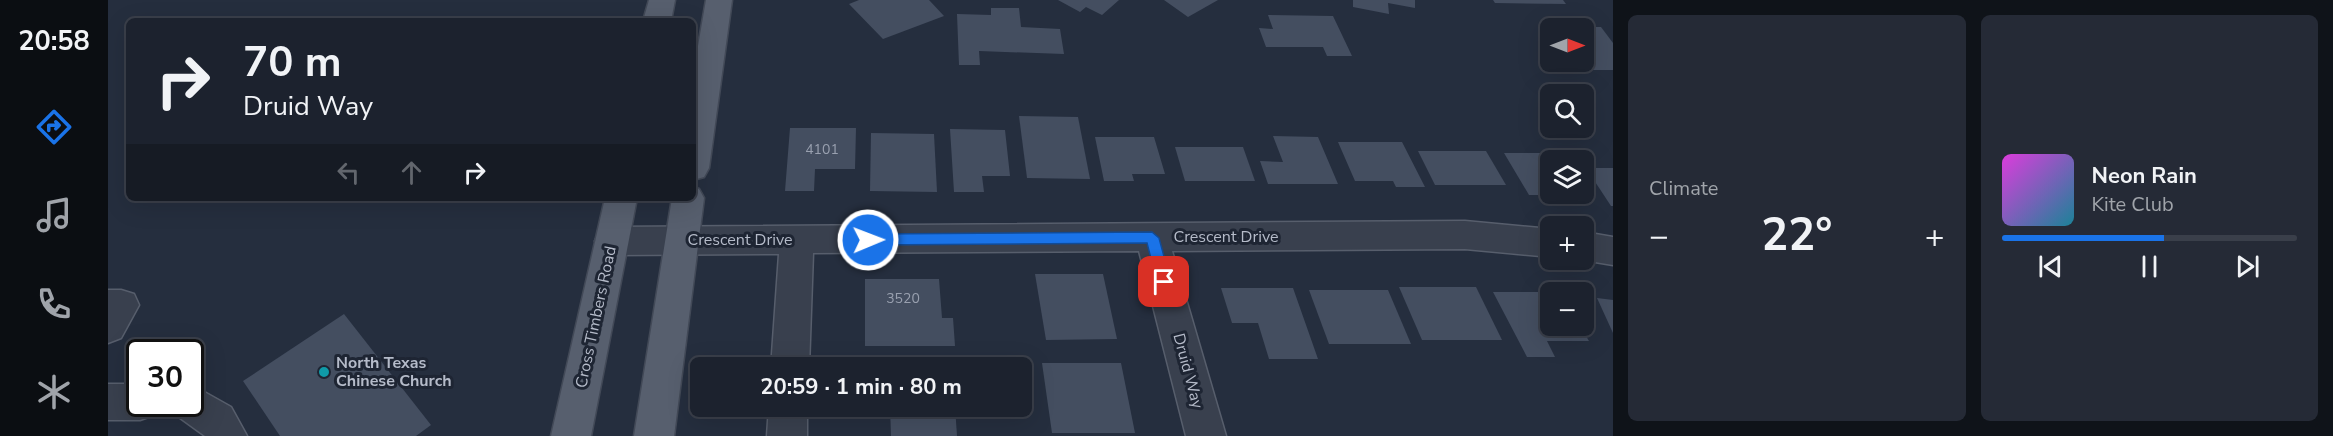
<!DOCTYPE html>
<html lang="en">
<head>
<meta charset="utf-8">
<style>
  :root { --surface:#1c222e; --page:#252a36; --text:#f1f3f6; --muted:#a0a4aa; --line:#3a3f4a; --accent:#1a73e8 }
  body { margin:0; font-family:"Nunito Sans",sans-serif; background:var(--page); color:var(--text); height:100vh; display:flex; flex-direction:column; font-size:22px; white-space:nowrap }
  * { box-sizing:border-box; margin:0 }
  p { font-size:20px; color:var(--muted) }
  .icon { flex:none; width:33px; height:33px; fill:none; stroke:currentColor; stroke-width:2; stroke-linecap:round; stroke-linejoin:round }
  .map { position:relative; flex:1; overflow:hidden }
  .panel { display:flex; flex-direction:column; gap:15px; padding:15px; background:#0f1319; width:720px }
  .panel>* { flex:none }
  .guide { position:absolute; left:18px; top:18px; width:570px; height:183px; border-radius:9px; box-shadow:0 6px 24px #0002,0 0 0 2px var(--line); background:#1c222e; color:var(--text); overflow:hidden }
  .needle { width:39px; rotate:90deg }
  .tools { position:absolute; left:1432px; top:18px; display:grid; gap:12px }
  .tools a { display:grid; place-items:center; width:54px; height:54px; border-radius:9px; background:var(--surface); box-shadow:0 6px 24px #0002,0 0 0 2px var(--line); font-size:30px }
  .speed { position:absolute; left:18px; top:339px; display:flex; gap:12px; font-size:30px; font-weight:700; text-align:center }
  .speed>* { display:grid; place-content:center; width:78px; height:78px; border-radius:50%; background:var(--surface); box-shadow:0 6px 24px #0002,0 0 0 2px var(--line); line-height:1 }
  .speed .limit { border:3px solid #111; border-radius:9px; background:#fff; color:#111 }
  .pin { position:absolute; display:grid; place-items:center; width:51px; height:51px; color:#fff; margin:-26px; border-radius:12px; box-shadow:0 3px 9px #0006 }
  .me { position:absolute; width:66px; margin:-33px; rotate:89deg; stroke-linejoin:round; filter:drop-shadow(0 0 4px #0008) }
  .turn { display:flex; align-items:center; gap:21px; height:126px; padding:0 18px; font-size:27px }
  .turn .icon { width:78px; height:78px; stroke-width:2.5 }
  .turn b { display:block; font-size:42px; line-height:51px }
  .lanes { display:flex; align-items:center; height:57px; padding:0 18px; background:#0003; justify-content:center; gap:30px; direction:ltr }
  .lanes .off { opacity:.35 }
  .big { font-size:45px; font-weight:700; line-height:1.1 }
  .panel .tile { flex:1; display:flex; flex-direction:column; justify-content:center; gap:9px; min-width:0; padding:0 21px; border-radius:9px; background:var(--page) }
  .song { display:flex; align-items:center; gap:18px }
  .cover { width:72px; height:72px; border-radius:9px; background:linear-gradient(135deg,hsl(300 70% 55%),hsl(190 70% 35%)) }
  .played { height:6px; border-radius:3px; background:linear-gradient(90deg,var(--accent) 55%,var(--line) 55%) }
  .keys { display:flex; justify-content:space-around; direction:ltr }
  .heat { display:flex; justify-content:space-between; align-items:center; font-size:33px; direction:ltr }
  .panel .tiles { flex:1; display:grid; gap:15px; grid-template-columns:repeat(2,1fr) }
  .trip { position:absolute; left:582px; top:357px; width:342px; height:60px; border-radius:9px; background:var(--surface); box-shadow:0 6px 24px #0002,0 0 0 2px var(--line); font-weight:700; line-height:60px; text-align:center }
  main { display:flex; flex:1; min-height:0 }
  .tabs { display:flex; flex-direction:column; width:108px; justify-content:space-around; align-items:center; background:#0b0e12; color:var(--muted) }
  .tabs .icon { width:42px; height:42px }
  .tabs .on { color:var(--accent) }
  .tabs b { font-size:27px; color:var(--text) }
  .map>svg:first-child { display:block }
</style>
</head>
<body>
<main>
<nav class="tabs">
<b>20:58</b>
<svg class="icon on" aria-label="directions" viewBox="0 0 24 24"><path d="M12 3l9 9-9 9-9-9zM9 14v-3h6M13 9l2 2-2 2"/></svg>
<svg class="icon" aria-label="music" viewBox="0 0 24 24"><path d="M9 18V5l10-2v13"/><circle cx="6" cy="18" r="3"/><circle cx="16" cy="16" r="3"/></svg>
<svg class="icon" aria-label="phone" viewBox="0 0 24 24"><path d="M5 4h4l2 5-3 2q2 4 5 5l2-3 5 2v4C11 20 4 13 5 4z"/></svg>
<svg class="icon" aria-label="climate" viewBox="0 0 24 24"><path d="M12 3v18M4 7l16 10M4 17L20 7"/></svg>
</nav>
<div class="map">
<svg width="1505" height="436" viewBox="0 0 1505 436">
  <rect width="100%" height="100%" fill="#252e3e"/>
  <g fill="#444e60">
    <polygon points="751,0 821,0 836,16 775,39 741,4"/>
    <polygon points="950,0 1011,0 994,15 978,7 972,12"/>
    <polygon points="1056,0 1110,0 1080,17"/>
    <polygon points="1245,0 1307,0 1307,8 1280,3 1281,14 1245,7"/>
    <polygon points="1385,0 1455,0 1458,4 1387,3"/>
    <polygon points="883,8 911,8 913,27 952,29 956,54 871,51 872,65 851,65 849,14 883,15"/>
    <polygon points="1160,15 1225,16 1244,56 1219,56 1215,47 1158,47 1151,28 1165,29"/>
    <polygon points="1476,27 1493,27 1505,43 1505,70 1465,70 1459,62 1476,62"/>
    <polygon points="911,116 970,117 982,179 919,178"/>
    <polygon points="682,128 748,128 747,169 707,169 706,191 677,191"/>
    <polygon points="842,129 897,130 902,176 874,176 876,192 846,192"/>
    <polygon points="763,133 826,134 829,192 762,191"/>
    <polygon points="1165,136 1210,137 1230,184 1160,184 1152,161 1175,162"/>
    <polygon points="987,137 1046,137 1057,174 1024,174 1026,181 996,181"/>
    <polygon points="1230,142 1294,142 1317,187 1288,187 1285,181 1247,181"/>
    <polygon points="1067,147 1135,147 1147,181 1077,181"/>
    <polygon points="1310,151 1378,151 1398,185 1327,185"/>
    <polygon points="1396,153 1455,153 1460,160 1443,160 1443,195 1421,195"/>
    <polygon points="1478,168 1505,168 1505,206 1503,206"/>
    <polygon points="927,274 995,274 1009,339 938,340"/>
    <polygon points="757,279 831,279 834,318 845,318 847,346 757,346"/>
    <polygon points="1291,287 1368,287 1394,340 1314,340"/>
    <polygon points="1113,288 1185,288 1210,359 1161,359 1150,323 1124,323"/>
    <polygon points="1201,290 1280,290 1303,344 1221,344"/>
    <polygon points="1385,292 1443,292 1443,326 1472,326 1481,341 1439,341 1447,357 1419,357"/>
    <polygon points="1489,298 1505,300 1505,333"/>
    <polygon points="236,314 323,425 308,436 172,436 135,381"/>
    <rect x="757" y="363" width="87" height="5"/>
    <polygon points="934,363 1013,363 1027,433 944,433"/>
    <polygon points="782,406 847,406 849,436 783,436"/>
  </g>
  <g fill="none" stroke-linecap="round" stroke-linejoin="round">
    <g stroke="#575e6c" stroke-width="3">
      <g id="minor">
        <polygon points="1357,221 1443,229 1443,257 1357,249 1064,251 1118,436 1078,436 1031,251 705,253 701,368 663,368 671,254 504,255 492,251 487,241 492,231 504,227"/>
        <polygon points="1476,232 1505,237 1505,265 1475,260"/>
        <polygon points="0,290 13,290 26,294 31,305 13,338 0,343"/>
        <polygon points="0,384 32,384 32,404 50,404 46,415 32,420 0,420"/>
        <polygon points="82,384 123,407 139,436 97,436 68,415 64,404 82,404"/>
        <polygon points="661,406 699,406 699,436 659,436"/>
      </g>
    </g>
    <g stroke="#424957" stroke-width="3">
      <g id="major">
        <polygon points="541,0 567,0 563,21 535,21"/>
        <polygon points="598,0 624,0 601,168 596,177 585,180 585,75"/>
        <polygon points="585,187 591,189 596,198 566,436 526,436 564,198 585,198"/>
        <polygon points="497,198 529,198 483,436 443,436"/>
      </g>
    </g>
    <use href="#minor" fill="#39404e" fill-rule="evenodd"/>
    <use href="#major" fill="#575f6e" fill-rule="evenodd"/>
  </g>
  <polygon fill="#1a73e8" stroke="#114b97" stroke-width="1.5" points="1044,232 1051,238 1063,282 1056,288 1049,282 1039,243 760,245 753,240 760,234"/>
  <circle fill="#0f9aa8" stroke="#1e2533" stroke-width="2" cx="216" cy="372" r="6"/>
  <g text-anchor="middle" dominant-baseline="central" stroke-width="6" stroke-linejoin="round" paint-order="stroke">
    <g font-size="14" fill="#99a0af">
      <text x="714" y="149">4101</text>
      <text x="795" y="298">3520</text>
    </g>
    <g font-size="16" fill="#b5bbc9" stroke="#1e2533">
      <text x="1118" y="237">Crescent Drive</text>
      <text x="632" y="240">Crescent Drive</text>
      <text transform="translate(488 317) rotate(-78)">Cross Timbers Road</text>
      <text transform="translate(1080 371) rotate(75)">Druid Way</text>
    </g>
    <g font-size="16" font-weight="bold" fill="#b5bbc9" stroke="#1e2533" text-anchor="start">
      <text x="228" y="363">North Texas<tspan x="228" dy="18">Chinese Church</tspan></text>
    </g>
  </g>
</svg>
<div class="tools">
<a><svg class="needle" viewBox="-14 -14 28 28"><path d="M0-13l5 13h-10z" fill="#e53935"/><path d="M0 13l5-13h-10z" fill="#a0a4aa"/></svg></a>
<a><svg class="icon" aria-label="search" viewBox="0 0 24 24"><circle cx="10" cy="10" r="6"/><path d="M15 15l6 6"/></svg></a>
<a><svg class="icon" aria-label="layers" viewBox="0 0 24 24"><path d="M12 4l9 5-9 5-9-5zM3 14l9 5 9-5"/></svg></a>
<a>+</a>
<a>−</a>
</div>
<div class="speed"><div class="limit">30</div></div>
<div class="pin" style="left:1056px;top:282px;background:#d93025"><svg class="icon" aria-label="arrive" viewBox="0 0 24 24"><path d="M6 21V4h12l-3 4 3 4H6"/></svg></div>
<svg class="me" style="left:760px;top:240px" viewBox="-20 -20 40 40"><circle r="17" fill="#1a73e8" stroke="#fff" stroke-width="3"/><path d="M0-11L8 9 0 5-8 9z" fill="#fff"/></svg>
<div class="trip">20:59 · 1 min · 80 m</div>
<div class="guide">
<div class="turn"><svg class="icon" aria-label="right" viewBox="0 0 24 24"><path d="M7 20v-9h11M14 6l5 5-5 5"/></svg><div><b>70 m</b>Druid Way</div></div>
<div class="lanes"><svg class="icon off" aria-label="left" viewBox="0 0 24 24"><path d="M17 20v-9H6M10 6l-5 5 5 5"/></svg><svg class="icon off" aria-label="ahead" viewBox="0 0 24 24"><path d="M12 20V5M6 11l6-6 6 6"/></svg><svg class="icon" aria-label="right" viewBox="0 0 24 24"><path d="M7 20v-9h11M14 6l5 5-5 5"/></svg></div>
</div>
</div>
<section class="panel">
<div class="tiles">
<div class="tile"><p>Climate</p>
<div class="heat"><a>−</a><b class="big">22°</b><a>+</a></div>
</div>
<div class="tile">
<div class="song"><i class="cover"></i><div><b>Neon Rain</b><p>Kite Club</p></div></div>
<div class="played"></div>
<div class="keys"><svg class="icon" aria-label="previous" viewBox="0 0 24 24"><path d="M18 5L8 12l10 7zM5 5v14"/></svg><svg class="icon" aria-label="pause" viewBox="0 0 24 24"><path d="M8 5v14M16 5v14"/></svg><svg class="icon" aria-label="next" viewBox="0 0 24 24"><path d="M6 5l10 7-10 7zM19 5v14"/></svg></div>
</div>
</div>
</section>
</main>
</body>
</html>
